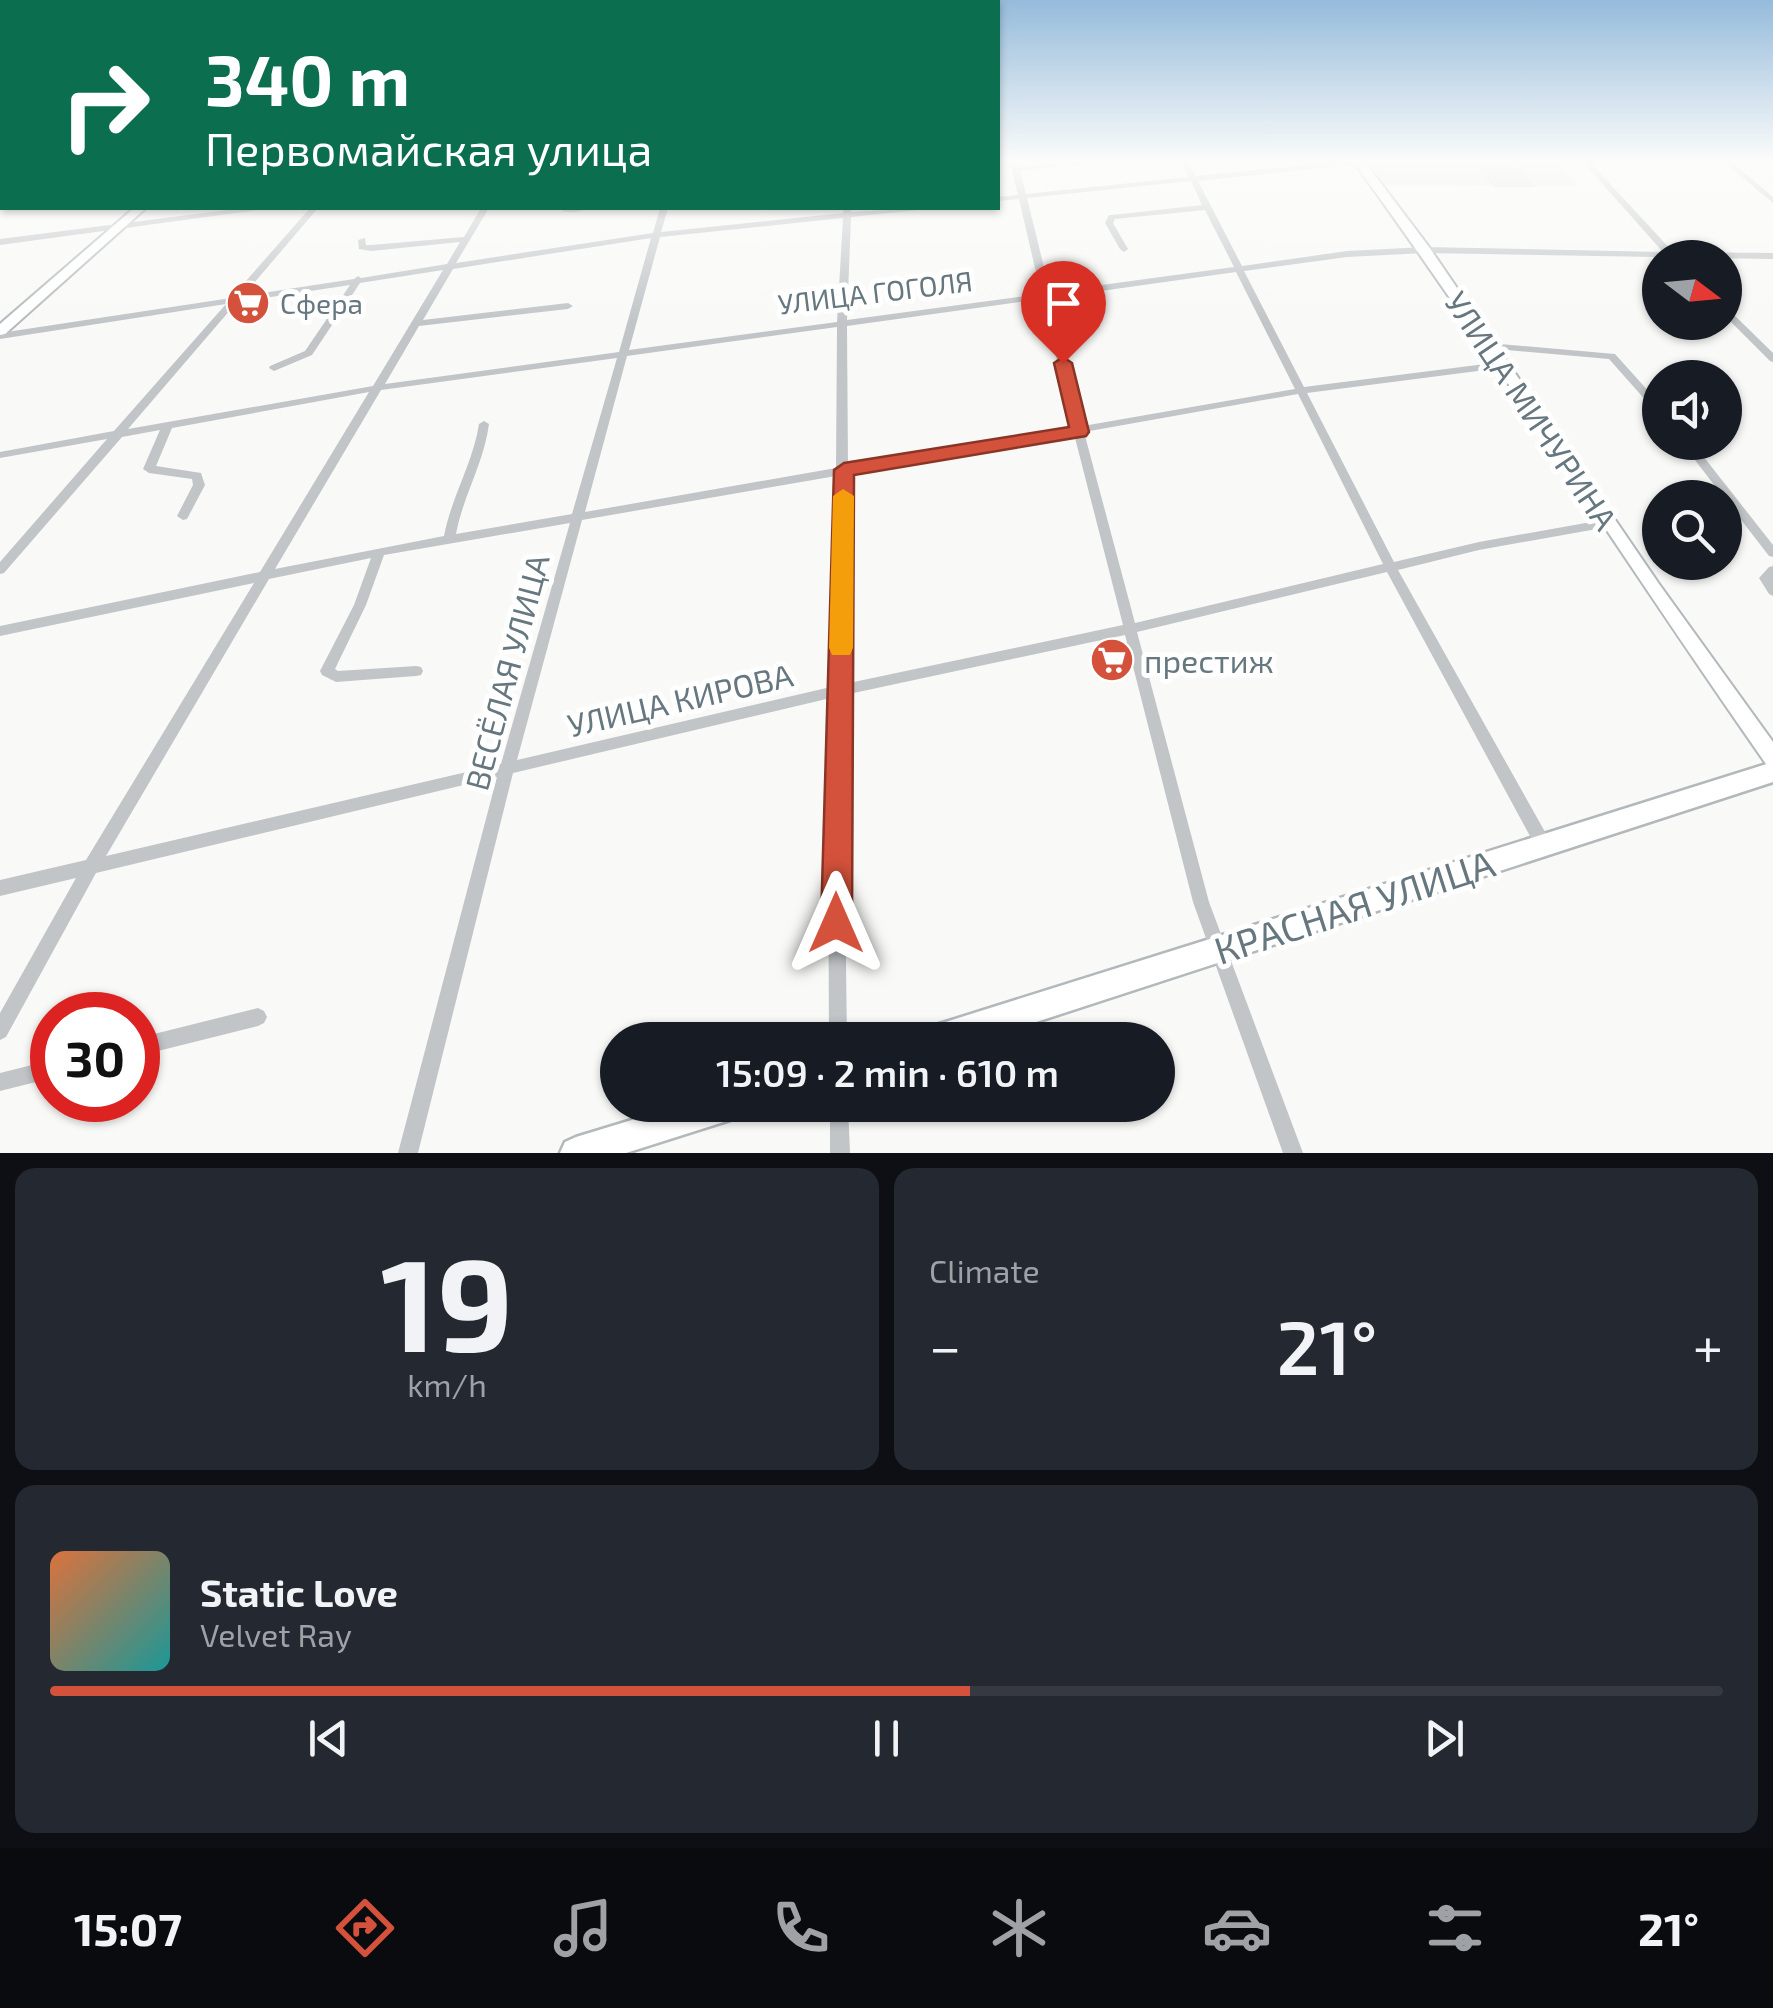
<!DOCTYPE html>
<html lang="en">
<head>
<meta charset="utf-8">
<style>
  :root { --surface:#171b24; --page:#242831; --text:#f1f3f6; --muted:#9ea1a6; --line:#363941; --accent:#d4523b }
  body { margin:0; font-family:"Exo 2",sans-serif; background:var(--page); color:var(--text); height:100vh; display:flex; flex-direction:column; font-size:38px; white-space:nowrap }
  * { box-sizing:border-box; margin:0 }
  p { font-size:32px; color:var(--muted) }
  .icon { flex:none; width:55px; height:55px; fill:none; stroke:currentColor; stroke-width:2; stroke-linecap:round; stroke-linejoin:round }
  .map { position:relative; height:1153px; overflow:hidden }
  .panel { display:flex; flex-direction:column; gap:15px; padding:15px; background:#0d0f14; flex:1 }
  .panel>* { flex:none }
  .guide { position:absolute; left:0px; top:0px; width:1000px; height:210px; box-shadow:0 2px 8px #0004; background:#0b6e4f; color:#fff; overflow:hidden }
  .needle { width:65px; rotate:106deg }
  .fabs { position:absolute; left:1642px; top:240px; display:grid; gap:20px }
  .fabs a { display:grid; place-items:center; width:100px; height:100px; border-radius:50%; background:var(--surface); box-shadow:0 2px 8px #0004; font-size:50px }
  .speed { position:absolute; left:30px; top:992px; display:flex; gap:20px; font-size:50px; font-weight:700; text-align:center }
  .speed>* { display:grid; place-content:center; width:130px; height:130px; border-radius:50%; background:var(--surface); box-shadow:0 2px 8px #0004; line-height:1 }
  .speed .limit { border:15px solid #d22; background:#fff; color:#111 }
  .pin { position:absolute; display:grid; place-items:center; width:85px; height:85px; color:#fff; margin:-102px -42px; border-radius:50% 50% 50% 0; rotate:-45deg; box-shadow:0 0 10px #0007 }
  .pin .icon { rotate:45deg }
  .me { position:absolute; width:110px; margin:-55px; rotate:0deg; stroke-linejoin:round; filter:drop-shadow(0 0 8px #0008) }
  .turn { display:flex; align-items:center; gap:35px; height:210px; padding:0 40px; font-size:45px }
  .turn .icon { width:130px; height:130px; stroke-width:2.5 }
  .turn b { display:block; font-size:70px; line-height:85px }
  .big { font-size:75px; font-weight:600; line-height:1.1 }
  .panel .widget { flex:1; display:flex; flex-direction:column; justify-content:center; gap:15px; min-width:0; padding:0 35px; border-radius:20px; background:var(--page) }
  .panel .dial { align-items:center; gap:0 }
  .dial b { font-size:130px; line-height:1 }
  .song { display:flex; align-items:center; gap:30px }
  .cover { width:120px; height:120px; border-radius:15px; background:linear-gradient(135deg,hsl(20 70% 55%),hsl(180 70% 35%)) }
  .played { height:10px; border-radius:5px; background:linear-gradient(90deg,var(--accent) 55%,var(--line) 55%) }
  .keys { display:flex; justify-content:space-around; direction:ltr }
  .heat { display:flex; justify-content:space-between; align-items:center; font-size:55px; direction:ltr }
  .panel .tiles { flex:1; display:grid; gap:15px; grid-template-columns:1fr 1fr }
  .widget:last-child { grid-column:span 2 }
  .trip { position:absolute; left:600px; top:1022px; width:575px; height:100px; border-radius:50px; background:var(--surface); box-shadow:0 2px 8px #0004; font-weight:600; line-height:100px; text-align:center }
  .dock { display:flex; height:160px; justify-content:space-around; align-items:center; background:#090b0e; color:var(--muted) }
  .dock .icon { width:70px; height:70px }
  .dock .selected { color:var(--accent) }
  .dock b { font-size:45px; color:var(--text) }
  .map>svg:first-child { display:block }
</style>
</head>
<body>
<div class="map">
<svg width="1773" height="1153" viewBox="0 0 1773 1153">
  <rect width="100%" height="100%" fill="#f9f9f7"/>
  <polygon fill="#e7e9e7" points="1367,161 1554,161 1578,186 1385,185"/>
  <polygon fill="#daded6" points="1470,161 1510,161 1536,187 1495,187"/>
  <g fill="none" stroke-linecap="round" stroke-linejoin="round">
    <g stroke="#b3b9bd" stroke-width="4">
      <g id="secondary">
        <path d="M1353,161H1364L1429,247L1659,584L1773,742V767L1766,764C1626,564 1496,358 1353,161Z"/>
        <polygon points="134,208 146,208 5,334 0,335 0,324"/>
      </g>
    </g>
    <g stroke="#b2b8bb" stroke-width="5">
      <g id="primary">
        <polygon points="1773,762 1773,782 981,1040 921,1040 926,1030 936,1025"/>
        <polygon points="681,1105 745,1105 741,1116 730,1120 626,1153 560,1153 565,1142 576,1137"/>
      </g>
    </g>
    <g fill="#c1c5c8" fill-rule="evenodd">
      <path d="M1010,161H1018L1019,167L1070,161H1100L1020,171L1026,194L1188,177L1181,161H1188L1196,176L1342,161H1361L1358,164L1198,181L1242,266L1347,251L1425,247L1663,252L1582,161H1589L1673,252L1773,253V259L1425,253L1347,257L1244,271L1304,387L1501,362L1506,365L1501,368L1307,393L1394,562L1479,542L1608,519L1614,523L1608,527L1479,550L1398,570L1549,839L1551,844L1549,849L1543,851L1537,849L1387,572L1137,632L1209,902L1303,1153H1283L1193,902L1125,635L849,694L844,810L847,1040H829L828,810L835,697L513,773L418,1153H398L497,777L96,873L6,1037L0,1040V1013L76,878L0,896V880L86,860L254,583L0,636V626L260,572L369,392L172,428L156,466L201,473L205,485L187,519L183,520L177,516L193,485L192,479L149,473L143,469L160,430L122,437L4,573L0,574V562L107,439L0,458V452L114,431L226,304L0,339V333L231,298L310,208H318L243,296L354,279L358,276L361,278L447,264L460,242L371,251L359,249L358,240L365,238L366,245H371L464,237L481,208H489L456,263L653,233L660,208H668L661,232L843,213L844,208H850L851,212L922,208L918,210L851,217L847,320L1041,294L1019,199L998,201V197L1018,195ZM1191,181L1202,205L1112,215H1109L1105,223L1120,249L1124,252L1128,249L1113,223L1115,219L1205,210L1234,267L1050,292L1027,198ZM843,218L837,322L629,350L660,237ZM651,238L619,352L385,384L419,326L568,309L573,306L568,303L423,320L453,269ZM443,270L373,386L128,429L237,302L350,285L305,351L270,366L269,368L274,371L312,355L360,283ZM1236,272L1295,389L1083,426L1051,298ZM1042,299L1073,427L848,466L847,326ZM837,327L836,468L585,512L627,356ZM617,358L572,514L456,534C463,496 484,463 489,424L484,421L479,424C473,463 451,498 444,536L275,569L381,390ZM1298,394L1383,564L1135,623L1084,432ZM1074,434L1123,625L849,683L848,474ZM836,476L835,686L517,760L582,520ZM570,523L501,764L106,856L269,579L371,558L354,605L320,671L322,675L336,682L416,676L421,675L423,671L421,667L416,666L338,671L335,669L366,605L384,555Z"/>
      <polygon points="1723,161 1731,161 1773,197 1773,203"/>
      <rect x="0" y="167" width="2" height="4"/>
      <rect x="0" y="178" width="2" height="5"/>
      <polygon points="243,208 261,208 257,210 0,245 0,239"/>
      <path d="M562,208H588C582,212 567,214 561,210Z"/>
      <polygon points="1725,308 1728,309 1773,353 1773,362 1770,361 1725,316"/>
      <polygon points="1488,343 1615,354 1660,404 1660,413 1656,412 1609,359 1485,348 1483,346"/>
      <polygon points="1681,442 1692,442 1773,545 1773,557 1769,556"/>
      <polygon points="1773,566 1773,596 1769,594 1759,578 1769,567"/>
      <polygon points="258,1008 264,1011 267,1017 264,1023 258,1026 138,1056 138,1038"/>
      <polygon points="52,1060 52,1078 0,1091 0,1073"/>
      <polygon points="830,1105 848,1105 850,1153 830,1153"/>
    </g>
    <use href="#secondary" fill="#fff" fill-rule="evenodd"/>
    <use href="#primary" fill="#fff" fill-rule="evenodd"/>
  </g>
  <linearGradient id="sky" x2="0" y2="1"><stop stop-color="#95bbdb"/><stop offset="0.5" stop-color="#fcfcfb"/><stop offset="1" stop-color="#fcfcfb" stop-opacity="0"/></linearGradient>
  <rect width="1773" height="323" fill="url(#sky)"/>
  <polygon fill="#d4523b" stroke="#8a3526" stroke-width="2.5" points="1063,357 1072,363 1089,432 1086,436 854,475 852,923 847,933 836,937 826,933 821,923 834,470 844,463 1069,427 1054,363"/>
  <polygon fill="#f59e0b" points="843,489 854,496 853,648 850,655 832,655 829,648 833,496"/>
  <defs>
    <g id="supermarket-disc" transform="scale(2.25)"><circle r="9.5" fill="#d4523b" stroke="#fff"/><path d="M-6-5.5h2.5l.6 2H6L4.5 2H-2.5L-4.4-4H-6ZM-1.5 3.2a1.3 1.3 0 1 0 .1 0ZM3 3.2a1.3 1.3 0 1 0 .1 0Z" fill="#fff"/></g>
  </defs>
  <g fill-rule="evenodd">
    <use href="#supermarket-disc" x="248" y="303"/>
    <use href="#supermarket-disc" x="1112" y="660"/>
  </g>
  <g text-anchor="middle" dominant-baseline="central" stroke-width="10" stroke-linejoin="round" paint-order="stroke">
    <g font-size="28" fill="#66777f" stroke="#fff">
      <text transform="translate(875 292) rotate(-7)">УЛИЦА ГОГОЛЯ</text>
    </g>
    <g font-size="28" fill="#66777f" stroke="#fff" text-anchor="start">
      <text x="280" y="303">Сфера</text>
    </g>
    <g font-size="32" fill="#66777f" stroke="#fff">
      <text transform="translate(1532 410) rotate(56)">УЛИЦА МИЧУРИНА</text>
      <text transform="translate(506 672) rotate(-75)">ВЕСЁЛАЯ УЛИЦА</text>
      <text transform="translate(680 699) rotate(-13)">УЛИЦА КИРОВА</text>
    </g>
    <g font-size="32" fill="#66777f" stroke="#fff" text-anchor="start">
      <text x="1144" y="660">престиж</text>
    </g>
    <g font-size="38" fill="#66777f" stroke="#fff">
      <text transform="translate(1354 906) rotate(-18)">КРАСНАЯ УЛИЦА</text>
    </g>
  </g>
</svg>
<div class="fabs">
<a><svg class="needle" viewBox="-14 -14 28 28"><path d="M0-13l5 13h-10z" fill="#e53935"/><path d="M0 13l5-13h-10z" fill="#9ea1a6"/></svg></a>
<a><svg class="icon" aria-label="sound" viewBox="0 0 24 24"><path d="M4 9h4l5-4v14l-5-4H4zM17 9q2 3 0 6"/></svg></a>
<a><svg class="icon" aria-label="search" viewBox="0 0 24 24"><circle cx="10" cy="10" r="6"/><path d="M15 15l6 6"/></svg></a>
</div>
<div class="speed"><div class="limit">30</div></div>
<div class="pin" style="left:1063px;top:363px;background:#d93025"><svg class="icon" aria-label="arrive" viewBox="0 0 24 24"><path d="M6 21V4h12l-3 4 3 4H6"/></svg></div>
<svg class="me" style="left:836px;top:923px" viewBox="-20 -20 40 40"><path d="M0-17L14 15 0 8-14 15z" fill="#d4523b" stroke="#fff" stroke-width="4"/></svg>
<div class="trip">15:09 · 2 min · 610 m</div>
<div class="guide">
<div class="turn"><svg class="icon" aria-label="right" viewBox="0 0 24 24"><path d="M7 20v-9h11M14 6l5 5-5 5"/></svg><div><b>340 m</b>Первомайская улица</div></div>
</div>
</div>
<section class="panel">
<div class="tiles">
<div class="widget dial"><b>19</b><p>km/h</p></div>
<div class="widget"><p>Climate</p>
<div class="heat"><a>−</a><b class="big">21°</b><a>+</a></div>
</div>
<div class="widget">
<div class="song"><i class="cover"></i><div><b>Static Love</b><p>Velvet Ray</p></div></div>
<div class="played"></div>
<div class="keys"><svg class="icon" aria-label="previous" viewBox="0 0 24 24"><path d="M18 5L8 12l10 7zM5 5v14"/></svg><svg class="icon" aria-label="pause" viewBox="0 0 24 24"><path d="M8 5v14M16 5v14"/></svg><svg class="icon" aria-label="next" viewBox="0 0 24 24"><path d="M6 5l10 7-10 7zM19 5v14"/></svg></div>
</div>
</div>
</section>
<nav class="dock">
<b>15:07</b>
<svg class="icon selected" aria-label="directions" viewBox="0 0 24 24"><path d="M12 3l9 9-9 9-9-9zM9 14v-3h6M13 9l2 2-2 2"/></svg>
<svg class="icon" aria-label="music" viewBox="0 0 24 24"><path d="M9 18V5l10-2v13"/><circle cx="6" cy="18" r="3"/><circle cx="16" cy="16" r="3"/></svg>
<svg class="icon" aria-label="phone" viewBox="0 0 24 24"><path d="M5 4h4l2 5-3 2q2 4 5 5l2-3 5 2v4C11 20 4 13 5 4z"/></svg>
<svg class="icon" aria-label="climate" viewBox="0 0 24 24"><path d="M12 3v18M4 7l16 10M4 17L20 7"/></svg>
<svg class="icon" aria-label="car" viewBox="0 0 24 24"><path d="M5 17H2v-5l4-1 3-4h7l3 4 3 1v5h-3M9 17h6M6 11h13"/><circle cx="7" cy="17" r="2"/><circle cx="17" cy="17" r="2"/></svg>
<svg class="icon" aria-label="filters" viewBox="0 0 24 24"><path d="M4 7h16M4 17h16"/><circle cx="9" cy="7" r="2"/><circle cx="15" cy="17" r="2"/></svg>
<b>21°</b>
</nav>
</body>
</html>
